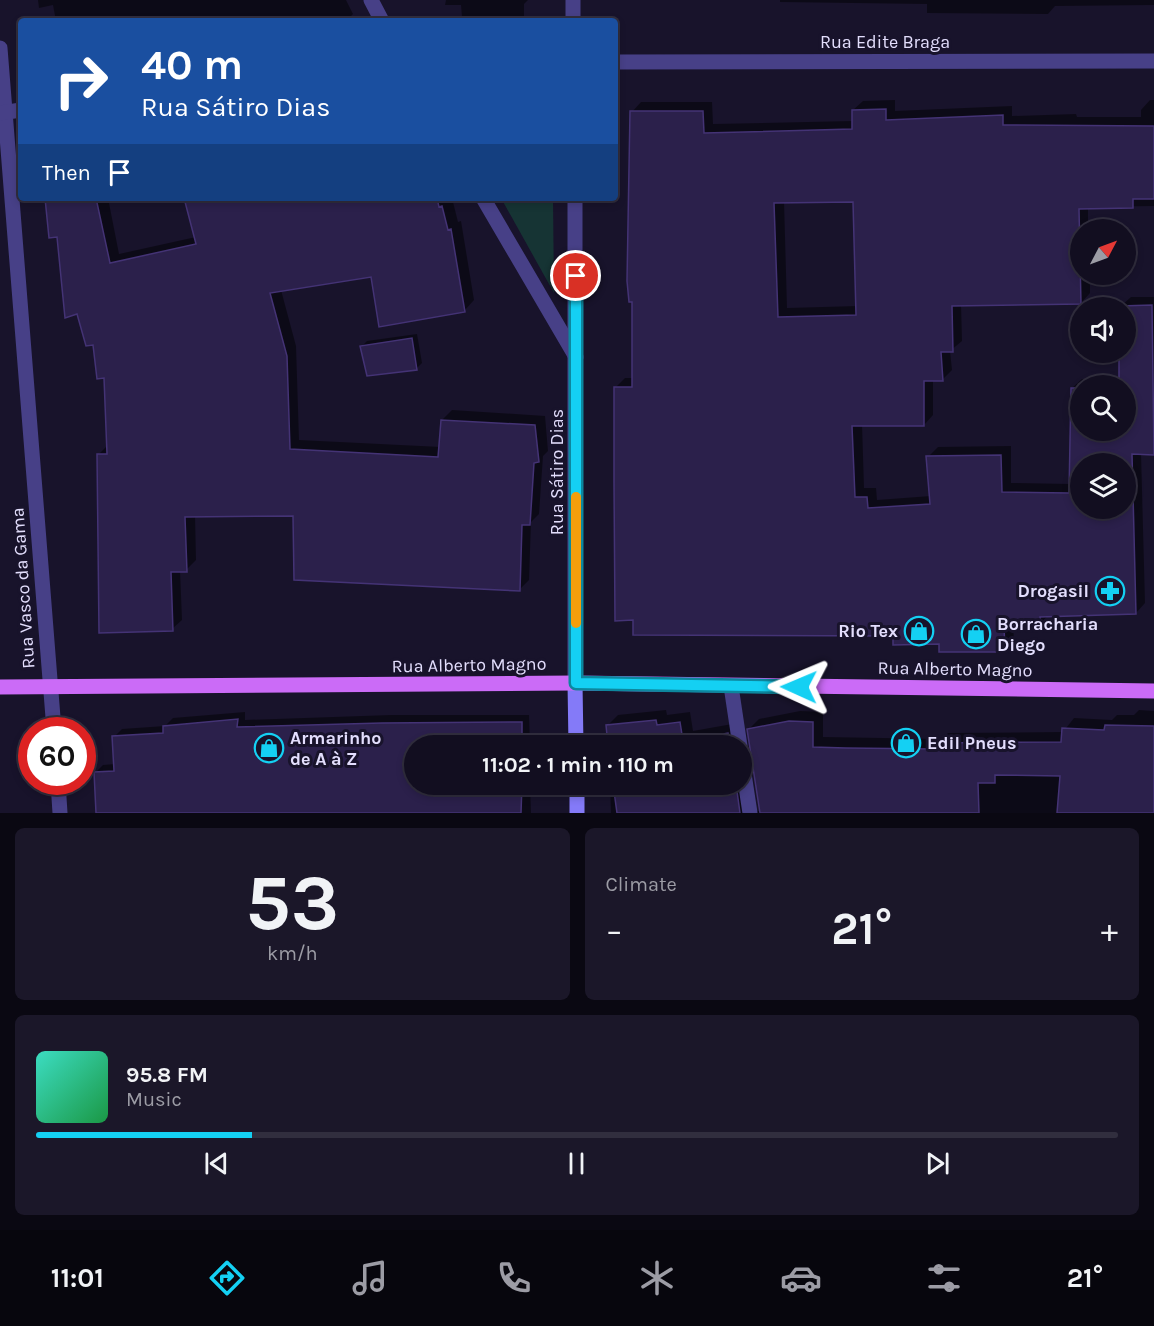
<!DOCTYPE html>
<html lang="en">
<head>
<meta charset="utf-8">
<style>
  :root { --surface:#120e20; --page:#1b1729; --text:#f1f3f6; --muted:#9c9ca5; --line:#312e3e; --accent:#14d0f3 }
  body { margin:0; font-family:Karla,sans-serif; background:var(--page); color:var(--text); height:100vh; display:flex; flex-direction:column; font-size:22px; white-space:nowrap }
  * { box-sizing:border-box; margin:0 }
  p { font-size:20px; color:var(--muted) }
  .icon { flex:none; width:33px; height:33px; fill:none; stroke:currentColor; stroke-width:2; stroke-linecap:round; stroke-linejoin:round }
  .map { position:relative; height:813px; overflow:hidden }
  .sheet { display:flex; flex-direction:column; gap:15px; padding:15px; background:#0a0812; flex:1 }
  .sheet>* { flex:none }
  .banner { position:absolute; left:18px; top:18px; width:600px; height:183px; border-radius:6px; box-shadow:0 3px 9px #0003,0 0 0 2px var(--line); background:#1a4fa0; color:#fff; overflow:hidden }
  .needle { width:39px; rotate:49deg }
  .buttons { position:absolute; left:1070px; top:219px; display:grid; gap:12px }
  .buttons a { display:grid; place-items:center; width:66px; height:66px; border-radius:50%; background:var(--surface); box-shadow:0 3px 9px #0003,0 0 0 2px var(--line); font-size:30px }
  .speed { position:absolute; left:18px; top:717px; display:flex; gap:12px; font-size:30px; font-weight:700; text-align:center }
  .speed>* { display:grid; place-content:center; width:78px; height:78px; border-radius:50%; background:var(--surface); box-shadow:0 3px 9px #0003,0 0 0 2px var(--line); line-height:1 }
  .speed .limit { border:9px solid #d22; background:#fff; color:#111 }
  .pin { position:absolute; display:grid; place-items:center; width:51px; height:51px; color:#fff; margin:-26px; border:3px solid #fff; border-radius:50%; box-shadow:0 2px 6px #0007 }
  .me { position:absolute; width:66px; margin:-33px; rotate:271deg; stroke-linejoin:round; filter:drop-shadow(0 0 4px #0008) }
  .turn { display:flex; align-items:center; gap:21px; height:126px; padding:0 24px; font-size:27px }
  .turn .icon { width:78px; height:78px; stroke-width:2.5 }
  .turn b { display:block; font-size:42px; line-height:51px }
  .then { display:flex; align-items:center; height:57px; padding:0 24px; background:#0003; gap:12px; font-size:22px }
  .big { font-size:45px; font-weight:700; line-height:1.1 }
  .sheet .widget { flex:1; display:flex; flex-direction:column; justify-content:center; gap:9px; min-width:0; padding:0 21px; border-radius:9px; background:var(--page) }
  .sheet .dial { align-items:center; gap:0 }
  .dial b { font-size:78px; line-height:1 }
  .song { display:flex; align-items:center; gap:18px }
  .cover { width:72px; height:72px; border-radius:9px; background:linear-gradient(135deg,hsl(170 70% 55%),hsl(140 70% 35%)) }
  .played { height:6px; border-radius:3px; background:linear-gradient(90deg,var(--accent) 20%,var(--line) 20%) }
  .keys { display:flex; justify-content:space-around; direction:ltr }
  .heat { display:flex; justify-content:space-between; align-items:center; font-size:33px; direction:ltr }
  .sheet .tiles { flex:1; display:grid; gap:15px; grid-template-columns:1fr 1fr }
  .widget:last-child { grid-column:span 2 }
  .trip { position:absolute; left:404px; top:735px; width:348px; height:60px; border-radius:30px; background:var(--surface); box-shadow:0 3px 9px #0003,0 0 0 2px var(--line); font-weight:700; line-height:60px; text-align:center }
  .menu { display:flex; height:96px; justify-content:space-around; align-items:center; background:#07060d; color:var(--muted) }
  .menu .icon { width:42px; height:42px }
  .menu .selected { color:var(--accent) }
  .menu b { font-size:27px; color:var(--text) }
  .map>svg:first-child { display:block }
</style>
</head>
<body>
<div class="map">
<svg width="1154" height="813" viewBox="0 0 1154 813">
  <rect width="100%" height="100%" fill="#18132b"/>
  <polygon fill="#163434" points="501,198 553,198 554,293"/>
  <g fill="#0007" fill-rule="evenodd">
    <polygon points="38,0 346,0 353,14 346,21 56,21 53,5 39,8"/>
    <polygon points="446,0 528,0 524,4 524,21 489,21 490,18 462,17 461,5 445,5"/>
    <polygon points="780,0 1154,0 1154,5 1055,6 1048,14 927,13 927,4 780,2"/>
    <path d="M895,100V111L1012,106V116L1076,114L1077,117H1141V110L1150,100H1154V206L1088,207V230H1080V274H1090V293L1081,303L961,304L962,341L950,351L952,370L942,380H933V415L924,425L862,424L864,488H876L877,500L931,496L928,457L938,447L1011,446V483L1071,484L1072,388L1082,379H1121L1125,352V308L1121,306L1131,297H1154V453H1141L1145,603L1136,613L1048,616L1040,623L1013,624L1014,641L1004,651L895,634L615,388L625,378H634L632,112L641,102H712L713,124L853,121V110L863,101ZM784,201H855L858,306L787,308ZM1080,386H1125V430H1080ZM1080,464H1125V508H1080Z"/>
    <polygon points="47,198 108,198 119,254 196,237 185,198 452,198 458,222 461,221 474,300 465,310 372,276 281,290 296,346 299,440 441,447 442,420 452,410 545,416 548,451 543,456 539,514 531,522 529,580 520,589 295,515 195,515 196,560 186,570 180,570 182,620 172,629 99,454 108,445 106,376"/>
    <polygon points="417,334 422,363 417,368 362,346 367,341"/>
    <polygon points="666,710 667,715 690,712 693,731 738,723 753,809 761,812 749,729 759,719 800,711 823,712 823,737 942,739 948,733 1063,732 1074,718 1112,720 1117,715 1134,715 1139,710 1154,711 1154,813 611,813 610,784 741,784 741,746 610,746 607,726 618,715"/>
    <polygon points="245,712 245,720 391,715 529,715 530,746 414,746 414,784 530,784 531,813 97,813 95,773 103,765 115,764 114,737 122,729 165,726 173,718"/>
  </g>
  <g fill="#2b204b" stroke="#443375" stroke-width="1.5" fill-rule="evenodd">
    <path d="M886,109V120L1003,115V125L1154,126V199H1133V208L1079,209L1081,304L952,306L953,352H941L943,381H924V426H852L855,497H867L868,508L930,504L926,456L1001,455L1002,492L1069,493L1071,388H1080V430H1125V386H1119V352H1125V308L1119,306L1152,305L1154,455L1132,454L1136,614L1040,617L1041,625L1004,626L1005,652H939V644L893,645V636L633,635V620L615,621L614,482V387H632V302H629L627,281L630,111H703L704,133L852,129V110ZM853,202L856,315L778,317L774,203ZM1080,464H1125V508H1080Z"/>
    <polygon points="45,198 96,198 110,263 196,244 184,198 437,198 439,207 442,206 448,230 451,229 465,312 379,327 371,277 270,293 287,356 290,449 438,457 441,420 535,425 539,462 534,463 530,525 522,525 520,591 294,580 293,516 185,517 187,572 171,572 173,631 99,633 97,454 107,454 104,378 97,379 93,345 86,346 77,314 65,318 57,237 49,238"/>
    <polygon points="412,338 417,370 367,376 360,346"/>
    <polygon points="238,719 237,727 382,723 522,722 522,746 414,746 414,784 522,784 521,813 96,813 94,772 114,771 112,736 163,733 163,726"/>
    <polygon points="656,720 657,725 680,722 683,741 728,733 730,746 608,746 606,725"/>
    <polygon points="789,721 813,722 813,747 846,748 936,749 936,743 1061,742 1062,728 1104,730 1105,725 1154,726 1154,813 1057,813 1060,776 995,775 995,783 978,783 979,813 760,813 747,729"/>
    <polygon points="613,784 736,784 740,813 617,813"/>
  </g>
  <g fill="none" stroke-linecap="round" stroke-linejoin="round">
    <g stroke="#474087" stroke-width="15">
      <polyline points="731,686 740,746"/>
      <polyline points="741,754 750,813"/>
    </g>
    <g stroke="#474087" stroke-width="15">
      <polyline points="371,0 382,21"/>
      <polyline points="573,21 573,0"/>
      <polyline points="0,48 54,730"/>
      <polyline points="615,62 1154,61"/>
      <polyline points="0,113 21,110"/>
      <polyline points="483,198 576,357"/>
      <polyline points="575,198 575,683"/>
      <polyline points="58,782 60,813"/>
    </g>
    <g stroke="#847af8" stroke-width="15">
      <polyline points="575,683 576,746"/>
      <polyline points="577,784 577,813"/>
    </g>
    <polyline stroke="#cb6bf7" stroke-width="15" points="0,687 575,683 1154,691"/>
  </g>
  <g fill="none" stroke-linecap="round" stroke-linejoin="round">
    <g stroke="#0d879e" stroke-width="15">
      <polyline id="route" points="576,276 576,683 799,687"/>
    </g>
    <use href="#route" stroke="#14d0f3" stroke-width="10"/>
    <polyline stroke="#f59e0b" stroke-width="10" points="576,623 576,497"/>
  </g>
  <defs>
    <g id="pharmacy-ring" transform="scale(1.5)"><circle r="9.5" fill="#18132b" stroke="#14d0f3" stroke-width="1.5"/><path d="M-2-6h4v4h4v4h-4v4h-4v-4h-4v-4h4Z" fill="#14d0f3"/></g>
    <g id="shop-ring" transform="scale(1.5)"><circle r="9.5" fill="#18132b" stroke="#14d0f3" stroke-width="1.5"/><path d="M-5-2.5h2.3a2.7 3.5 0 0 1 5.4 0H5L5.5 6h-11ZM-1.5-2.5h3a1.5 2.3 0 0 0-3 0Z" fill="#14d0f3"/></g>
  </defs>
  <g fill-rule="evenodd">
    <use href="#pharmacy-ring" x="1110" y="591"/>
    <use href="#shop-ring" x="919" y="631"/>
    <use href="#shop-ring" x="976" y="634"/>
    <use href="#shop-ring" x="906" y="743"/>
    <use href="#shop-ring" x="269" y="748"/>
  </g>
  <g text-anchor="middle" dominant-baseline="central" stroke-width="6" stroke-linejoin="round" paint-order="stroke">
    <g font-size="18" fill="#e3defd" stroke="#18132b">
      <text x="885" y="42">Rua Edite Braga</text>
      <text transform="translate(557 472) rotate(-90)">Rua Sátiro Dias</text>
      <text transform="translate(23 588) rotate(-94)">Rua Vasco da Gama</text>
      <text transform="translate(469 665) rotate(-1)">Rua Alberto Magno</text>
      <text transform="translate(955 669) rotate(1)">Rua Alberto Magno</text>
    </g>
    <g font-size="18" font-weight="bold" fill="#e3defd" stroke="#18132b" text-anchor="start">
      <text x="1089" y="591" text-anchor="end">Drogasil</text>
      <text x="997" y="624">Borracharia<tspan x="997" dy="21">Diego</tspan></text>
      <text x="898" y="631" text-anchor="end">Rio Tex</text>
      <text x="290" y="738">Armarinho<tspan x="290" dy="21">de A à Z</tspan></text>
      <text x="927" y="743">Edil Pneus</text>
    </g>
  </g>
</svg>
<div class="buttons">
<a><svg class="needle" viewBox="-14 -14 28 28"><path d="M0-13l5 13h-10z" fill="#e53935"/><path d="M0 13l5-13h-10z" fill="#9c9ca5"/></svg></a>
<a><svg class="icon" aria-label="sound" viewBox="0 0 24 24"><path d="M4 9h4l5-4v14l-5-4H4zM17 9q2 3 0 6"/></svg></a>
<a><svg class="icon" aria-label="search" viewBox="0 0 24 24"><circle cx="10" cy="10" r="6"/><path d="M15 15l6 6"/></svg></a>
<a><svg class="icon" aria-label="layers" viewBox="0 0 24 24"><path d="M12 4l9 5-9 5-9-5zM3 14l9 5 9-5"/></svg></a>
</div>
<div class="speed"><div class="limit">60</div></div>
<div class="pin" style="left:576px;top:276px;background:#d93025"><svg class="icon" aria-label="arrive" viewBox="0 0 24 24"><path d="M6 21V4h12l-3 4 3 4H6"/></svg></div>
<svg class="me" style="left:799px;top:687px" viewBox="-20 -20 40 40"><path d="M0-17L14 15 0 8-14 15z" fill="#14d0f3" stroke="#fff" stroke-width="4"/></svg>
<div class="trip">11:02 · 1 min · 110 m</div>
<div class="banner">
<div class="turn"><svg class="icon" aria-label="right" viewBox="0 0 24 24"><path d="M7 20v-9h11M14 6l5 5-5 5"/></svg><div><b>40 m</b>Rua Sátiro Dias</div></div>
<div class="then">Then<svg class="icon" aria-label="arrive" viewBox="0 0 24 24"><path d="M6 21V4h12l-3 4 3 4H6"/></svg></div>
</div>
</div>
<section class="sheet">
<div class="tiles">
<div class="widget dial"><b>53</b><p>km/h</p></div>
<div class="widget"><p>Climate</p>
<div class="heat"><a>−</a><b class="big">21°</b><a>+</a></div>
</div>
<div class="widget">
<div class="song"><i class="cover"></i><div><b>95.8 FM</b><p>Music</p></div></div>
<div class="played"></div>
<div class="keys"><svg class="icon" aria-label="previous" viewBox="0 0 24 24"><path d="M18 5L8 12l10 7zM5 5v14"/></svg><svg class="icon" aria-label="pause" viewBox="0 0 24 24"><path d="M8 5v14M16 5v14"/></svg><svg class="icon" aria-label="next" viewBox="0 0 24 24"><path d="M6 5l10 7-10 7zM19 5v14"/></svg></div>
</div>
</div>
</section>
<nav class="menu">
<b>11:01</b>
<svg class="icon selected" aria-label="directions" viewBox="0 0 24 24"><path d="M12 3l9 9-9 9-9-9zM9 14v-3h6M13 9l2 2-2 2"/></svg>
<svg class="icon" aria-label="music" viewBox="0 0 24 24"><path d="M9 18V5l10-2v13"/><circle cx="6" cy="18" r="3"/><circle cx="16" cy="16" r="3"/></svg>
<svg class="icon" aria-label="phone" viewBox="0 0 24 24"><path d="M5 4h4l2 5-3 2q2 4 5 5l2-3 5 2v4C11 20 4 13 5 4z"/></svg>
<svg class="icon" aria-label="climate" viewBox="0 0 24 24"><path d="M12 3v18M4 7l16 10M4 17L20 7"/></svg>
<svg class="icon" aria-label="car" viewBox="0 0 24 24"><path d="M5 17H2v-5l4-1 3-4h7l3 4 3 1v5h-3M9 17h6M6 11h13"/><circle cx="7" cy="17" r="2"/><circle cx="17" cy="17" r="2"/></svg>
<svg class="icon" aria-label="filters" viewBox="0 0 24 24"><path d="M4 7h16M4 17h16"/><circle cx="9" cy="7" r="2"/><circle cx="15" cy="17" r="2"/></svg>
<b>21°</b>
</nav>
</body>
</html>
